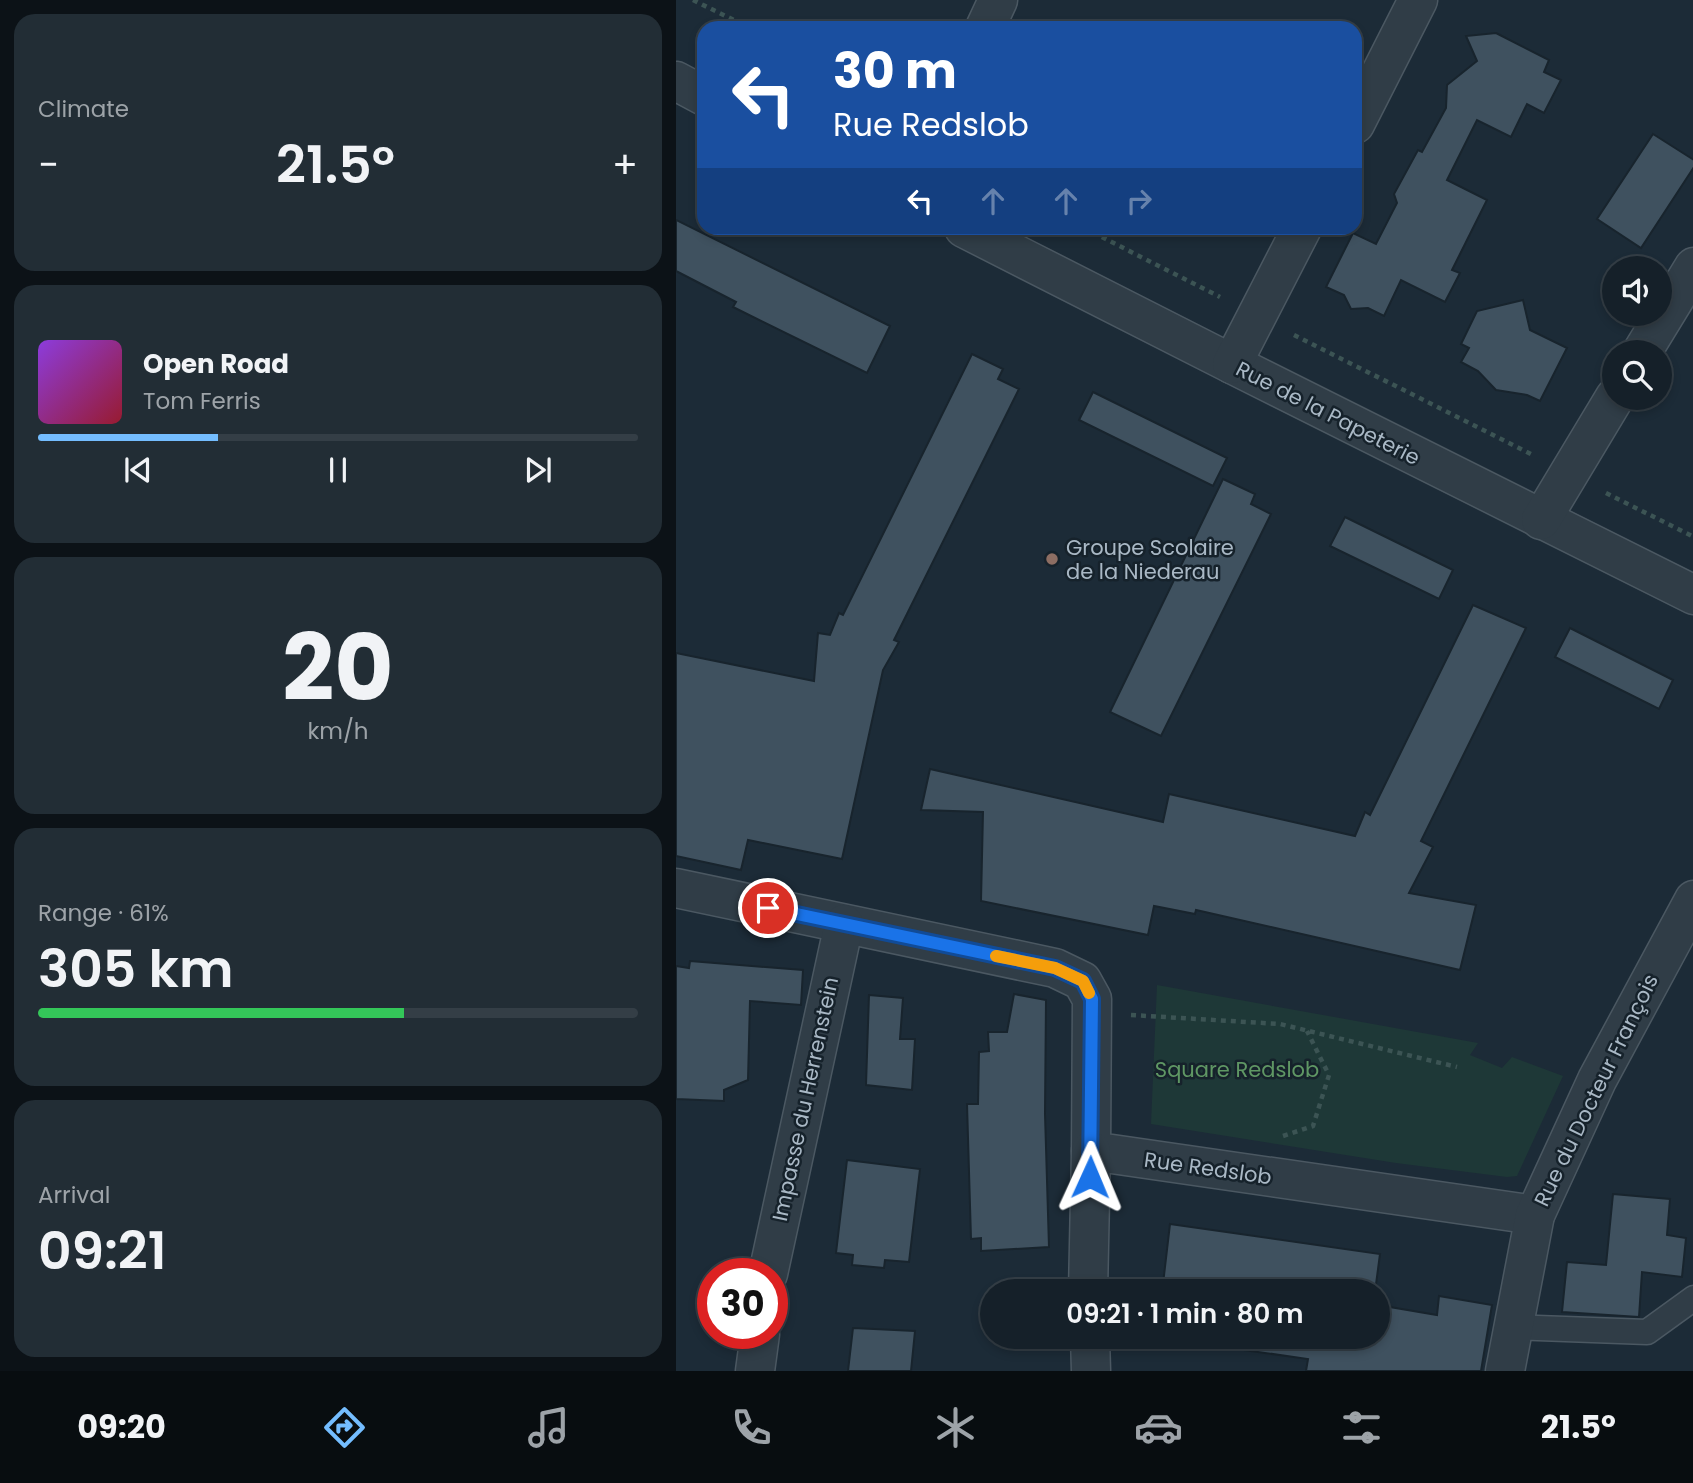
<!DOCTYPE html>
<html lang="en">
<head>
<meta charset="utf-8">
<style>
  :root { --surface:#152029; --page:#222d35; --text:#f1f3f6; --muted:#9da3a8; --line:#343e46; --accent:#74bdff }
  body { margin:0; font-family:Poppins,sans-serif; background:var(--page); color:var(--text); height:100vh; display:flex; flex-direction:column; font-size:26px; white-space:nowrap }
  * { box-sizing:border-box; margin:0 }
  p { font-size:23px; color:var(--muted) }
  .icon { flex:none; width:38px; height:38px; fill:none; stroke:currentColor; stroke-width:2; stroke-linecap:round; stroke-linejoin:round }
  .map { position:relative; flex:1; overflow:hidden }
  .panel { display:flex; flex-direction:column; gap:14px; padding:14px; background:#0c1217; width:676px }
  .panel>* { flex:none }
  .top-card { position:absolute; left:21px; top:21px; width:665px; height:214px; border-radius:21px; box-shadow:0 4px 10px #0003,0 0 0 2px var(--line); background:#1a4fa0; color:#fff; overflow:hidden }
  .buttons { position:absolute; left:926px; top:256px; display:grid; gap:14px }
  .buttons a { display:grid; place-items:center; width:70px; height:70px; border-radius:50%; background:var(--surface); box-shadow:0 4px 10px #0003,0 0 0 2px var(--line); font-size:35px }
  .speed { position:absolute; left:21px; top:1258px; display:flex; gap:14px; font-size:35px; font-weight:700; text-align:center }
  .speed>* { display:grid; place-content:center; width:91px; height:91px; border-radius:50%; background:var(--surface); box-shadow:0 4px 10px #0003,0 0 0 2px var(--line); line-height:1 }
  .speed .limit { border:10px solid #d22; background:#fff; color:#111 }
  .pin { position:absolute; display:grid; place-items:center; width:60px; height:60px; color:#fff; margin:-30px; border:4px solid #fff; border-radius:50%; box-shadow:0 2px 7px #0007 }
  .me { position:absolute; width:77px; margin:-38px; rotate:1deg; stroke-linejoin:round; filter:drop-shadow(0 0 5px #0008) }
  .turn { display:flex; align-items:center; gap:24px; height:147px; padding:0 21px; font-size:32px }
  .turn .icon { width:91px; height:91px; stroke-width:2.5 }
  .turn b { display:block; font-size:49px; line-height:60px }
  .lanes { display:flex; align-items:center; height:66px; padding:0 21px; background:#0003; justify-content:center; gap:35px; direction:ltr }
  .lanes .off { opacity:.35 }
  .big { font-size:52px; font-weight:600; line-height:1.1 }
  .panel .widget { flex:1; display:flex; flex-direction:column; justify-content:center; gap:10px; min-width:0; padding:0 24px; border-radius:21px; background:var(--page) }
  .panel .dial { align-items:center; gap:0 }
  .dial b { font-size:91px; line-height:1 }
  .song { display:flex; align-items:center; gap:21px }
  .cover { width:84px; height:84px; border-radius:10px; background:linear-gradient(135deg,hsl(270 70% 55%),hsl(350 70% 35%)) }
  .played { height:7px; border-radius:4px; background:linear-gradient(90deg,var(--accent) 30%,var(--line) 30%) }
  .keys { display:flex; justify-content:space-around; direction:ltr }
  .heat { display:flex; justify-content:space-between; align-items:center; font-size:38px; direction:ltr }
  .charge { height:10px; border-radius:5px; background:linear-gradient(90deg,#34c759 61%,var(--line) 0) }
  .trip { position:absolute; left:304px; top:1279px; width:410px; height:70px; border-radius:35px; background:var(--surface); box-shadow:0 4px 10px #0003,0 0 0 2px var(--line); font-weight:600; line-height:70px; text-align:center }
  .tab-bar { display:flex; height:112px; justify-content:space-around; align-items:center; background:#080d10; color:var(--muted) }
  .tab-bar .icon { width:49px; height:49px }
  .tab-bar .selected { color:var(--accent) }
  .tab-bar b { font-size:32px; color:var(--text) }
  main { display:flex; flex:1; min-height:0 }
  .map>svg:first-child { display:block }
</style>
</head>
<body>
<main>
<section class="panel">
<div class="widget"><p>Climate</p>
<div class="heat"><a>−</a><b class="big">21.5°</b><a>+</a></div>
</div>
<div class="widget">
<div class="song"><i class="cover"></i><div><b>Open Road</b><p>Tom Ferris</p></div></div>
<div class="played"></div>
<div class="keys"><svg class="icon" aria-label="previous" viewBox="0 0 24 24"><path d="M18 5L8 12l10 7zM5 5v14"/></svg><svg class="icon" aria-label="pause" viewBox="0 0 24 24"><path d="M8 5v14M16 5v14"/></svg><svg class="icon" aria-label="next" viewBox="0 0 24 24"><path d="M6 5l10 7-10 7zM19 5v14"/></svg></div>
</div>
<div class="widget dial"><b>20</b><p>km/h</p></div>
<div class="widget"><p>Range · 61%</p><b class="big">305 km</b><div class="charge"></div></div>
<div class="widget"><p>Arrival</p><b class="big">09:21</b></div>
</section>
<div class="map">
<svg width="1018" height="1371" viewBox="0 0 1018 1371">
  <rect width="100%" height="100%" fill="#1c2b37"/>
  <polygon fill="#1e3837" points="481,985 802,1043 794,1055 826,1068 836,1057 887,1076 841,1176 831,1177 720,1163 475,1124"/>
  <g fill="#3f515f" stroke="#18242d" stroke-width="2">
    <polygon points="820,33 873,60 868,72 885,80 868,113 851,104 835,137 801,120 771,180 811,200 776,270 784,273 769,302 725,280 708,316 692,308 675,309 668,295 650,287 677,233 700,244 721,203 718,194 742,150 746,152 770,108 771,85 801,61 790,36"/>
    <polygon points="977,134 1018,160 1018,167 965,248 921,219"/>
    <polygon points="0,220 214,326 191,373 57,307 60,302 0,271"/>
    <polygon points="847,300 854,330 891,348 864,401 851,395 820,390 802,371 785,362 793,348 785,344 801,311"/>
    <polygon points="296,354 327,369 322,379 343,389 218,640 223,642 207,670 166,859 72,840 65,870 0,856 0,653 138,681 142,633 154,635 163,613 167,615"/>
    <polygon points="417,392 551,458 537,486 403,420"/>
    <polygon points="547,479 579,494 575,504 595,514 485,736 434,712"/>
    <polygon points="669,517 777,570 763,599 654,546"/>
    <polygon points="797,605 850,628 745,841 757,847 733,893 800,905 784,970 520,910 519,914 478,906 472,935 305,901 307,812 245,810 254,769 487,822 493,794 679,836 689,812 694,815"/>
    <polygon points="894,628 997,680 983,709 879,657"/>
    <polygon points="14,961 127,970 125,1005 74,1001 72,1080 48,1090 48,1101 0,1099 0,966 13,968"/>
    <polygon points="338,994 370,1000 369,1114 373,1247 305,1251 305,1238 295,1239 291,1104 302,1104 303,1052 313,1051 312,1032 331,1032"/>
    <polygon points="193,995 227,998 224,1039 239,1039 236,1090 190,1085"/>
    <polygon points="171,1160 244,1169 233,1262 209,1260 208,1268 176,1265 177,1255 160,1253"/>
    <polygon points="937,1194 994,1199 991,1235 1010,1238 1006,1277 966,1272 963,1317 886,1312 891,1262 930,1265"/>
    <polygon points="494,1224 704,1254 699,1292 489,1292 489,1285 487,1284"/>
    <polygon points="763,1296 816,1305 805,1371 630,1371 632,1359 540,1346 487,1344 487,1337 702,1337 702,1305 761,1315"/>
    <polygon points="177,1328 239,1331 235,1371 172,1371"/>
  </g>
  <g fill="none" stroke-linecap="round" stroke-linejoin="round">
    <g stroke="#4b5862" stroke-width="27">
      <polyline id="service" points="837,1327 971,1332 1018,1298"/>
    </g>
    <g stroke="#4b5862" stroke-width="41">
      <g id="minor">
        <polyline points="309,28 322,0"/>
        <polyline points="0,81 28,96"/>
        <polyline points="679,124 742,0"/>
        <polyline points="288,228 556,364 1018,595"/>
        <polyline points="966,352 1018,267"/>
        <polyline points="556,364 626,228"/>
        <polyline points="865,520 939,397"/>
        <polyline points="0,888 379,968 406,981 416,999 415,1151 859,1215"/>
        <polyline points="92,1274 168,924"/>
        <polyline points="412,1292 415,1151"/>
        <polyline points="414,1337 415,1371"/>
        <polyline points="79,1371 84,1334"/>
        <polyline points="829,1371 859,1215 921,1080 1018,900"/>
      </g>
    </g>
    <g stroke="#3c5454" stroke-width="4.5" stroke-dasharray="5 5" stroke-linecap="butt">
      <polyline points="17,0 74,28"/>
      <polyline points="408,228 544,297"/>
      <polyline points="618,335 857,455"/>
      <polyline points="930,493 1018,537"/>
      <polyline points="455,1015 604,1024 781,1067"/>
      <polyline points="607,1136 637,1126 653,1075 631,1031"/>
    </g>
    <use href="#service" stroke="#303d47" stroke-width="24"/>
    <use href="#minor" stroke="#303d47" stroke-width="38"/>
  </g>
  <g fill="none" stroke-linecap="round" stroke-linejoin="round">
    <g stroke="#114b97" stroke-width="18">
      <polyline id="route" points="92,908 379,968 407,981 416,999 414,1177"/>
    </g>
    <use href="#route" stroke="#1a73e8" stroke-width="12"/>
    <polyline stroke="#f59e0b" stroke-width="12" points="320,956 379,968 407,981 413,993"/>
  </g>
  <circle fill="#8d6e63" stroke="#16222b" stroke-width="2.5" cx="376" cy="559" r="7"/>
  <g text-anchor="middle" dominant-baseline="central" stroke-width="5" stroke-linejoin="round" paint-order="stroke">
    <g font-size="21" fill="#a9b8c5" stroke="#16222b">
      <text transform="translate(652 413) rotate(27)">Rue de la Papeterie</text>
      <text transform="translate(920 1090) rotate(-64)">Rue du Docteur François</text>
      <text transform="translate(129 1099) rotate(-78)">Impasse du Herrenstein</text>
      <text transform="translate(532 1168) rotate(8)">Rue Redslob</text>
    </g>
    <g font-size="21" fill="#a9b8c5" stroke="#16222b" text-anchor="start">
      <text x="390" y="547">Groupe Scolaire<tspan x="390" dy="24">de la Niederau</tspan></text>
    </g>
    <g font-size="21" fill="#5f9764" stroke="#16222b">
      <text x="561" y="1069">Square Redslob</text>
    </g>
  </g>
</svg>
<div class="buttons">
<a><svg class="icon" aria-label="sound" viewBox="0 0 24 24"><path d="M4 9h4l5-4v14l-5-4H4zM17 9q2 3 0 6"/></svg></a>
<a><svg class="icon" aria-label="search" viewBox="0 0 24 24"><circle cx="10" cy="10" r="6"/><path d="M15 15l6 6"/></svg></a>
</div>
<div class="speed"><div class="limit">30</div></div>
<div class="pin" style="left:92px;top:908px;background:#d93025"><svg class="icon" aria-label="arrive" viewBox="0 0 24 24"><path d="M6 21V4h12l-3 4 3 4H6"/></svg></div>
<svg class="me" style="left:414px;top:1177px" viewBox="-20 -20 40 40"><path d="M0-17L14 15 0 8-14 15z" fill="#1a73e8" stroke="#fff" stroke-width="4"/></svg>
<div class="trip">09:21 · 1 min · 80 m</div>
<div class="top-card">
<div class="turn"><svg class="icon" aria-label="left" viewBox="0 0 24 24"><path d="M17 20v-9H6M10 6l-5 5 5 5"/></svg><div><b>30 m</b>Rue Redslob</div></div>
<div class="lanes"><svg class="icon" aria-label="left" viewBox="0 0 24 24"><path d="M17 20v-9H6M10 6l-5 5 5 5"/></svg><svg class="icon off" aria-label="ahead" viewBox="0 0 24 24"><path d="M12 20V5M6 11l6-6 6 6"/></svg><svg class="icon off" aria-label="ahead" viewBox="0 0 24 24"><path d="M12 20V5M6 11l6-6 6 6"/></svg><svg class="icon off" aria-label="right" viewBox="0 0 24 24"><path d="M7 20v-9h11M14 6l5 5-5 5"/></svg></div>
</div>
</div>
</main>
<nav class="tab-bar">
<b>09:20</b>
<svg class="icon selected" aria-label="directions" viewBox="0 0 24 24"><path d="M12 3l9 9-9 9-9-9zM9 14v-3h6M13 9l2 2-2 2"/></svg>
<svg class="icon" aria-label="music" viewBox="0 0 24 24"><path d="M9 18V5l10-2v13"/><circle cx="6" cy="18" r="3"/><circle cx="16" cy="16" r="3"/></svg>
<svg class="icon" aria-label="phone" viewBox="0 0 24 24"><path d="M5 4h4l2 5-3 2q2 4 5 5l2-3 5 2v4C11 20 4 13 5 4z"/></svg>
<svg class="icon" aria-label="climate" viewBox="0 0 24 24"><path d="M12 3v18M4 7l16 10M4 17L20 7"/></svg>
<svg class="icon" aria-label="car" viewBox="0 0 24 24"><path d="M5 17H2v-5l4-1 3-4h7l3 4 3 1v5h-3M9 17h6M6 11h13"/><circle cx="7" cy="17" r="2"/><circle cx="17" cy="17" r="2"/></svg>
<svg class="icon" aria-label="filters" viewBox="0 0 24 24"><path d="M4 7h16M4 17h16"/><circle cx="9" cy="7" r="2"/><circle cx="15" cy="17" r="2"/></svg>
<b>21.5°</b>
</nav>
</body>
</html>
